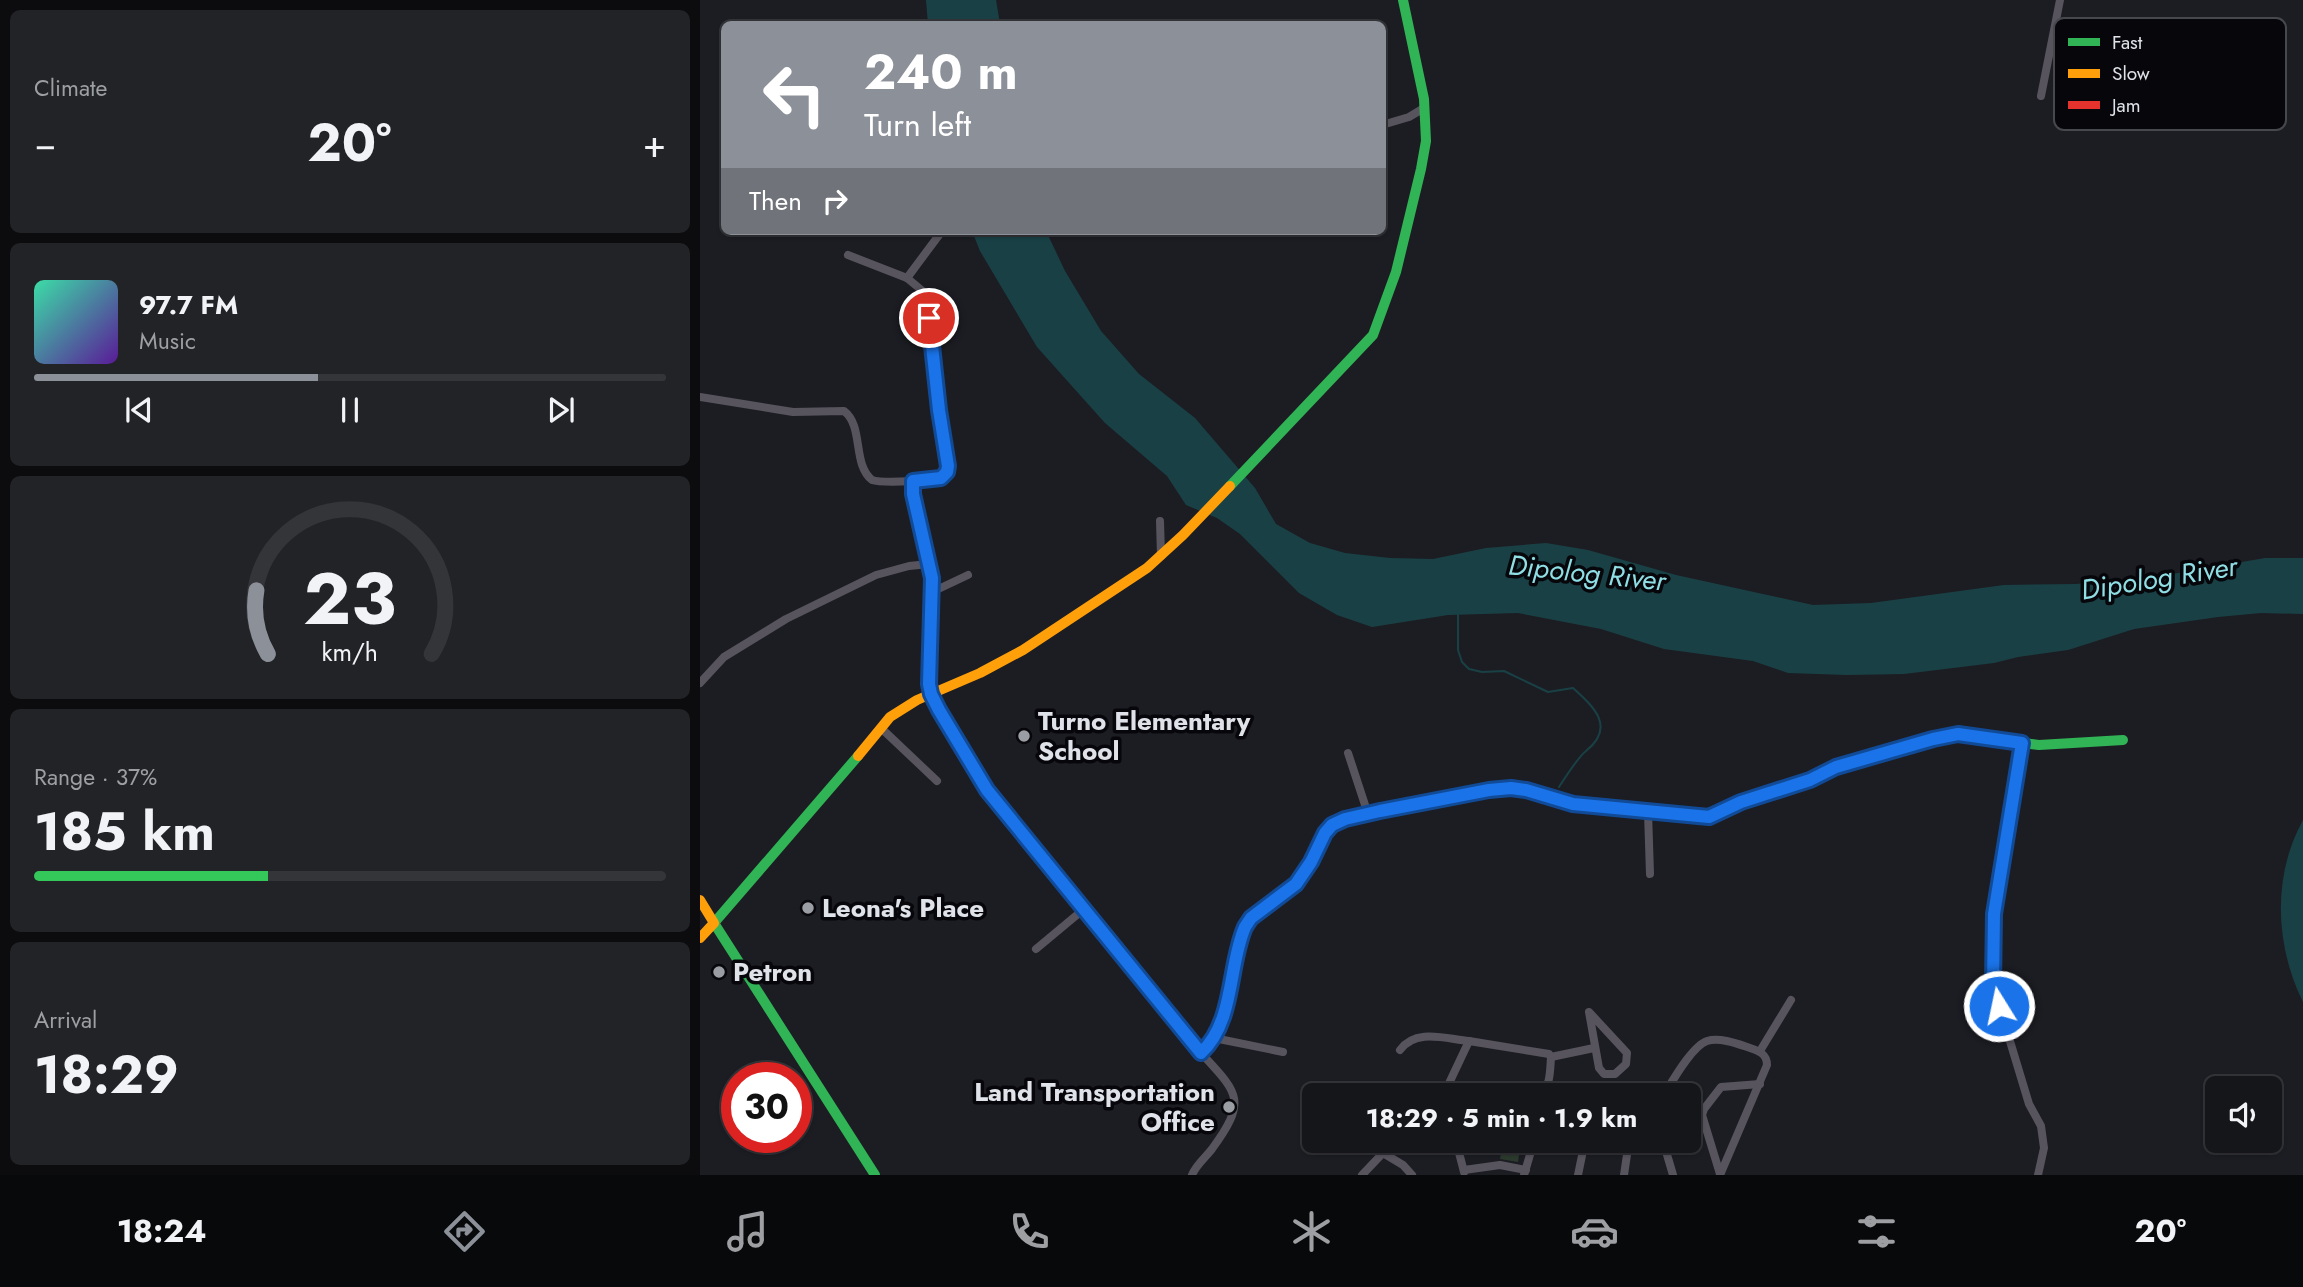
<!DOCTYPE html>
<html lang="en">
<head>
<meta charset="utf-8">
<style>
  :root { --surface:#15161a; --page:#222327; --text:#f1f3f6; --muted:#9d9fa2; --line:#343539; --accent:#8c9099 }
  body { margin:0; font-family:Jost,sans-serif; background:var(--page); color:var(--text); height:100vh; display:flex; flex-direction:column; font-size:26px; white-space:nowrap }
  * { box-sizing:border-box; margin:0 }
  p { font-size:23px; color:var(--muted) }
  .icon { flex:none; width:38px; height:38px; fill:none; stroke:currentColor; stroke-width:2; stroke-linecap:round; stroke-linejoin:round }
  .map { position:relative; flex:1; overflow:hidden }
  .side { display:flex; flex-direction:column; gap:10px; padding:10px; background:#0c0c0e; width:700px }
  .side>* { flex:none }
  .top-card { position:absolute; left:21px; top:21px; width:665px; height:214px; border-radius:10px; box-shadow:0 2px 5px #0004,0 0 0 2px var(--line); background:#8c9099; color:#fff; overflow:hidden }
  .fabs { position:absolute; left:1505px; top:1076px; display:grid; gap:14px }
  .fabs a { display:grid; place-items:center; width:77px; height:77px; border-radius:10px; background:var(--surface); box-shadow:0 2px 5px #0004,0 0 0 2px var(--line); font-size:35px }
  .speed { position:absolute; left:21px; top:1062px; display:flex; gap:14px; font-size:35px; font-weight:700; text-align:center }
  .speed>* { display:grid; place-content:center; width:91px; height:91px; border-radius:50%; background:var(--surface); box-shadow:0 2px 5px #0004,0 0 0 2px var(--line); line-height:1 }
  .speed .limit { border:10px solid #d22; background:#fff; color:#111 }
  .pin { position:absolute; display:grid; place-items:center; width:60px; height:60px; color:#fff; margin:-30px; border:4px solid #fff; border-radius:50%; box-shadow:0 2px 7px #0007 }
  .me { position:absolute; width:77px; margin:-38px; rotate:350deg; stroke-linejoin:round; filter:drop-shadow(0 0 5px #0008) }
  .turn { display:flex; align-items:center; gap:24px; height:147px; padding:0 28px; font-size:32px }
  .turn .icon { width:91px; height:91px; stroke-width:2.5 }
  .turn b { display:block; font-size:49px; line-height:60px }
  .then { display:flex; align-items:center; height:66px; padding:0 28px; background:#0003; gap:14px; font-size:26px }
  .big { font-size:52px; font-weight:700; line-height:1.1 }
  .side .tile { flex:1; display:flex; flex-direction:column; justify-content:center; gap:10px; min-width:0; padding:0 24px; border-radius:10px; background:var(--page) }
  .side .dial { align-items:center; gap:0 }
  .dial svg { height:182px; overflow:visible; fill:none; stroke:var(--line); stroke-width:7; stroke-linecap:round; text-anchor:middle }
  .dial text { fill:var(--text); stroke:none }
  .song { display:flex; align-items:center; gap:21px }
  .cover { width:84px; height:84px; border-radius:10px; background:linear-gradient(135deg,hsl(160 70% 55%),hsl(270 70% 35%)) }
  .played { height:7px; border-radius:4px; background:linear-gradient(90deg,var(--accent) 45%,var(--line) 45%) }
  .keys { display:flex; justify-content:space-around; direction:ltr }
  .heat { display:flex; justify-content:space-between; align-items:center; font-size:38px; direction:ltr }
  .charge { height:10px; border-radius:5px; background:linear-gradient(90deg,#34c759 37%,var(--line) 0) }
  .trip { position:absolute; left:602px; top:1083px; width:399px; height:70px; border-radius:10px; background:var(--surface); box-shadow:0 2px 5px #0004,0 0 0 2px var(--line); font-weight:700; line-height:70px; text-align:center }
  .dock { display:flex; height:112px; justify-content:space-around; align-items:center; background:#08090a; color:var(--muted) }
  .dock .icon { width:49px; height:49px }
  .dock .current { color:var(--accent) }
  .dock b { font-size:32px; color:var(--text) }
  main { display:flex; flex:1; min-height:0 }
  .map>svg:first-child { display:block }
</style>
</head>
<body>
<main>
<section class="side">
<div class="tile"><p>Climate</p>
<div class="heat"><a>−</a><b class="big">20°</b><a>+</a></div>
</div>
<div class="tile">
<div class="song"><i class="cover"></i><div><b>97.7 FM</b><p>Music</p></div></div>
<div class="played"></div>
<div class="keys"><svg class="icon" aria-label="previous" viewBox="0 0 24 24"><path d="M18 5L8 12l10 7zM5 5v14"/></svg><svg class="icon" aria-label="pause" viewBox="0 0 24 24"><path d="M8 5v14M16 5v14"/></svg><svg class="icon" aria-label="next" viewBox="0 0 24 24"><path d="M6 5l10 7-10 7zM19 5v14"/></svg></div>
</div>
<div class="tile dial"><svg viewBox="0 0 100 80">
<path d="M14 69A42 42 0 1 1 86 69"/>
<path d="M14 69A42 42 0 0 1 9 41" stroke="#8c9099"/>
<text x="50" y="56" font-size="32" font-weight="700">23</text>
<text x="50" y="72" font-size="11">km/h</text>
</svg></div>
<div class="tile"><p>Range · 37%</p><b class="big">185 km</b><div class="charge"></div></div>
<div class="tile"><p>Arrival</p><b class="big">18:29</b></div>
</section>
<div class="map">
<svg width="1603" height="1175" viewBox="0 0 1603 1175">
  <rect width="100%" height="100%" fill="#1c1d23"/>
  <polygon fill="#2c3a2d" points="803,1141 821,1141 818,1162 800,1159"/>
  <g fill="#194145">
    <polygon points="226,0 296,0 300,24 228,24"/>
    <polygon points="272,231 346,231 365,271 401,331 439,374 495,418 555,488 576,524 610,543 645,553 690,558 733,559 786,548 846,543 888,550 976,575 1113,605 1171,603 1304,585 1376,584 1455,577 1565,558 1603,558 1603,614 1561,613 1518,617 1434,629 1368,650 1318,657 1294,663 1204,674 1147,675 1088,673 1053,661 964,649 901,629 818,613 748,615 672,627 637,615 599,593 540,534 517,518 486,505 467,476 405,423 337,347 280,251"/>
    <path d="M1603,820V1002C1575,946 1572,876 1603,820Z"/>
  </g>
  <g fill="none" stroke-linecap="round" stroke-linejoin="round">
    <path stroke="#194145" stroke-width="2" d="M758,614V650L762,662L769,669L782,672L804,671L848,692L873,688C894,707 916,727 886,751C878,757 865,778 859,787"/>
    <g stroke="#58545e" stroke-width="8">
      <polyline points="1341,96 1360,0"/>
      <polyline points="682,125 709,117 724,108"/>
      <polyline points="207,278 242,231"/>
      <path d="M0,397L93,412L144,411C164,426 152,464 172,480C181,483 240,482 246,475C252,466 245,447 244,438C235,390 234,340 225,293L207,278L148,255"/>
      <path d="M213,481V493L232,578L229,684L231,694L239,710L287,790L501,1053C538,1093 548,1100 512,1149C505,1158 496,1165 492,1175"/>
      <polyline points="460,521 461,556"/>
      <polyline points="232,592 268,575"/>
      <polyline points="0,683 24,657 86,619 176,575 209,566 229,564"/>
      <polyline points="181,728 237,781"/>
      <polyline points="1322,743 1294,914 1293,985 1329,1104 1341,1126 1344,1148 1338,1175"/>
      <polyline points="648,753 668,814"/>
      <polyline points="948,812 950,874"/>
      <polyline points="336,949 384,909"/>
      <polygon points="889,1012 927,1053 926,1064 915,1074 904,1074 899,1068"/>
      <polyline points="514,1038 583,1052"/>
      <path d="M700,1050C716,1028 746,1039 769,1041"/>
      <polyline points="1060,1051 1091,1000"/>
      <polyline points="851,1057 894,1048"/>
      <polyline points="747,1086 787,1096"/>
      <path d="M743,1096L769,1041L849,1054L851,1057C850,1070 851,1087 839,1096"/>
      <path d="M963,1096C972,1082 992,1046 1007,1041C1020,1037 1038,1044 1050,1048C1059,1051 1067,1054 1067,1065L1020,1175"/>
      <polyline points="756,1141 764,1172"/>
      <polyline points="963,1141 973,1175"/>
      <polyline points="683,1153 703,1165 712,1175"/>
      <polyline points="764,1170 800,1165 826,1170"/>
      <polyline points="1020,1174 1002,1115 1004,1109 1021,1087 1060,1084"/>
      <polyline points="662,1175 683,1153 683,1141"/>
      <polyline points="824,1175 834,1141"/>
      <polyline points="878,1175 885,1141"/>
      <polyline points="924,1175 929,1141"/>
    </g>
    <g stroke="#30b455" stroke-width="10">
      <polyline points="530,486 673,335 696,272 721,169 726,141 724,99 703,0"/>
      <polyline points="158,756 14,923 175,1175"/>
      <polyline points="786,791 811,788 826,790 873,804 1009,817 1041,802 1110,780 1136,767 1233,739 1258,735 1339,745 1423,740"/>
    </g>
    <g stroke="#ff9f0a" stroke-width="10">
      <polyline points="158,756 190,717 217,700 280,673 323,650 447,568 483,535 530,486"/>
      <polyline points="0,900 14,923 0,938"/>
    </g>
    <path stroke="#e5322d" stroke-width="10" d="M501,1053L514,1038L519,1026L545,927C558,908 580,900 596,884C618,861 614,836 645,819L786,791"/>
  </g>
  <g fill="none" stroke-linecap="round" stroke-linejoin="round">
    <g stroke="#114b97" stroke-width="18">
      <path id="route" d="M229,318L239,410L248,466L247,472L241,478L213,481V494L232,578L229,684L231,694L239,710L287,790L501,1053C535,1021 528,966 545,927L551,918L596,884L611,862L625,833L632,825L645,819L680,811L789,790L811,788L826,790L873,804L1009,817L1041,802L1110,780L1136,767L1233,739L1258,734L1322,743L1294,914L1293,985L1299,1006"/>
    </g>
    <use href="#route" stroke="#1a73e8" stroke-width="12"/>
  </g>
  <g fill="#9b9da4" stroke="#06060b" stroke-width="2.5">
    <circle cx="324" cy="736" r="7"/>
    <circle cx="108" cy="908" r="7"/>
    <circle cx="19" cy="972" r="7"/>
    <circle cx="529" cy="1107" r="7"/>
  </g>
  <g text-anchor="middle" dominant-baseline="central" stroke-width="7" stroke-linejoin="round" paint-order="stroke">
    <g font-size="26" font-weight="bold" fill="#e0e2ea" stroke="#06060b" text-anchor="start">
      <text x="338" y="721">Turno Elementary<tspan x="338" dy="30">School</tspan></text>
      <text x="122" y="908">Leona's Place</text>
      <text x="33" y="972">Petron</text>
      <text x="515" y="1092" text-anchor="end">Land Transportation<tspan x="515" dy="30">Office</tspan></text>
    </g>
    <g font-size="28" font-style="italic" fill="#8fdee4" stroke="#06060b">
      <text transform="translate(887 573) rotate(6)">Dipolog River</text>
      <text transform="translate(1459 578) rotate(-9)">Dipolog River</text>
    </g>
  </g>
  <rect x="1354" y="18" width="232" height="112" rx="10" fill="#06060b" stroke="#47484e" stroke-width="2"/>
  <rect x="1368" y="38" width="32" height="8" fill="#30b455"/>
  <rect x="1368" y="69" width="32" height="9" fill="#ff9f0a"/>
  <rect x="1368" y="101" width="32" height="8" fill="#e5322d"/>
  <g font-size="19" fill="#e0e2ea">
    <text x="1412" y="49">Fast</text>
    <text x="1412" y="80">Slow</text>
    <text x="1412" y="112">Jam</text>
  </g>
</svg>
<div class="fabs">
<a><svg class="icon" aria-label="sound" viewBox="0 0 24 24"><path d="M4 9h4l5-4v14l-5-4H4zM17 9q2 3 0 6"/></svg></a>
</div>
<div class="speed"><div class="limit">30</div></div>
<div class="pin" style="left:229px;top:318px;background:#d93025"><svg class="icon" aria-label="arrive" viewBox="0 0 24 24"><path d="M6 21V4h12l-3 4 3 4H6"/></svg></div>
<svg class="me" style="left:1299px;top:1006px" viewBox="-20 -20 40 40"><circle r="17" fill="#1a73e8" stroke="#fff" stroke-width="3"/><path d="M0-11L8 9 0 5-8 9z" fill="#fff"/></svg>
<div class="trip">18:29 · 5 min · 1.9 km</div>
<div class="top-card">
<div class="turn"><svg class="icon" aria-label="left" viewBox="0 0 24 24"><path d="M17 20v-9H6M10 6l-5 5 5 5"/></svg><div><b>240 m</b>Turn left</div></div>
<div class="then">Then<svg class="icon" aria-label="right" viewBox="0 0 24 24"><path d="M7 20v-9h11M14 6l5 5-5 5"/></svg></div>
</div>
</div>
</main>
<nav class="dock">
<b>18:24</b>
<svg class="icon current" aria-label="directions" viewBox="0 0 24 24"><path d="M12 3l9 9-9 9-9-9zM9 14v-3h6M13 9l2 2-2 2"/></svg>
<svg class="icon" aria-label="music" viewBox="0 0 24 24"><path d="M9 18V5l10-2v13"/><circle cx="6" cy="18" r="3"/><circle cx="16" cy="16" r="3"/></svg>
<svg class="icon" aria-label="phone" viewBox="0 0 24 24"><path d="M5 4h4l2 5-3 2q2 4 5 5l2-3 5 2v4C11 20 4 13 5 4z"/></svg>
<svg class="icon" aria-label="climate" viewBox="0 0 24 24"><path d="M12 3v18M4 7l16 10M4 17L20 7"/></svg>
<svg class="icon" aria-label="car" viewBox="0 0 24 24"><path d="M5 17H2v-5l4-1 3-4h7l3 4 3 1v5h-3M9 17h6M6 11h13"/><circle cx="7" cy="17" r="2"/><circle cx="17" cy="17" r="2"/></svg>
<svg class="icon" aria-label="filters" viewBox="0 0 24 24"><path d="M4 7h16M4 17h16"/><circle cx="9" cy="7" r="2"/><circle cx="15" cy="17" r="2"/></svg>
<b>20°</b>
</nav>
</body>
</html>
